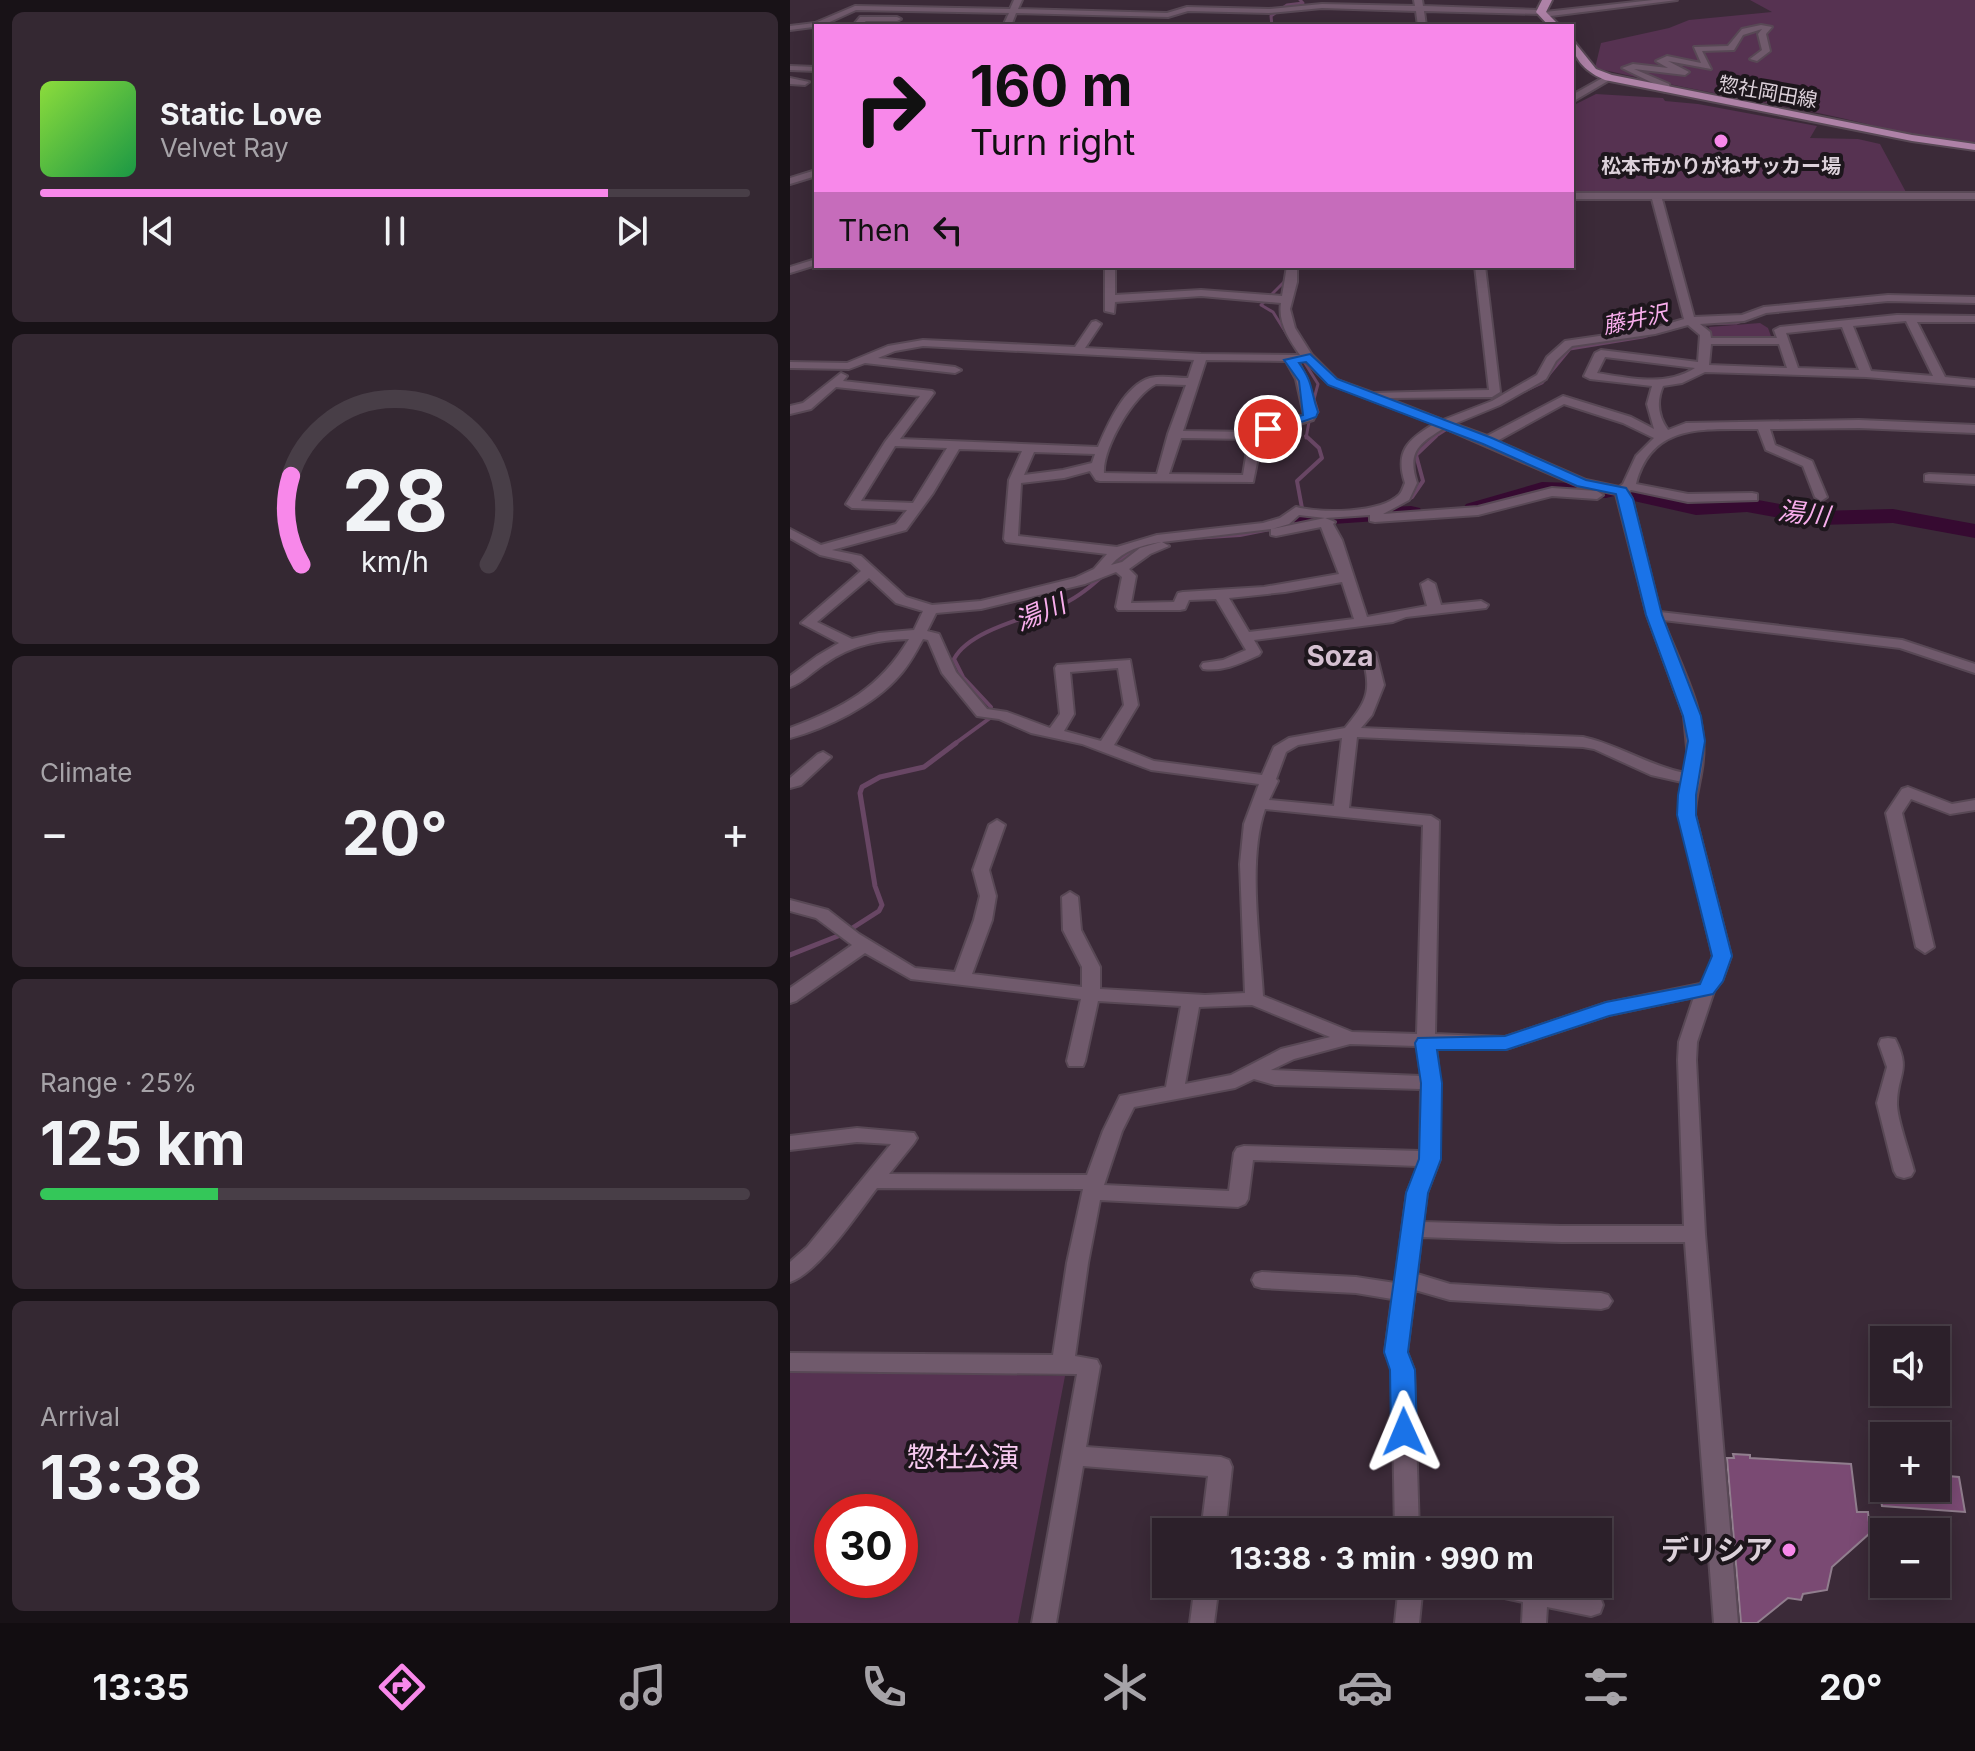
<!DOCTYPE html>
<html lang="en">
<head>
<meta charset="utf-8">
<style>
  :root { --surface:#2c202a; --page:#342832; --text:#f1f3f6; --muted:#a6a3a8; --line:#483e47; --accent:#f888ea }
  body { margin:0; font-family:Inter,"Noto Sans JP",sans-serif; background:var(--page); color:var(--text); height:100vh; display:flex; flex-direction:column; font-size:30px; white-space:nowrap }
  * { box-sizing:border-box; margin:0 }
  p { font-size:26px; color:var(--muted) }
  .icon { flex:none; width:44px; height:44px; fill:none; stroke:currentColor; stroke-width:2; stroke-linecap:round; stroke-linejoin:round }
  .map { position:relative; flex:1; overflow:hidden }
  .details { display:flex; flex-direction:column; gap:12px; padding:12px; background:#181217; width:790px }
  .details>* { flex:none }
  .hud { position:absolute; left:24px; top:24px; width:760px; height:244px; border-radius:0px; box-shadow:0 4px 20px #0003,0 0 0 2px var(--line); background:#f888ea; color:#111; overflow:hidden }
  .tools { position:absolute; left:1080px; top:1326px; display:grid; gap:16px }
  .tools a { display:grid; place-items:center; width:80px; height:80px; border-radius:0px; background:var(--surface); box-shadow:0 4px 20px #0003,0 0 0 2px var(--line); font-size:40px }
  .speed { position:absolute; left:24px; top:1494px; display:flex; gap:16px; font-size:40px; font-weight:700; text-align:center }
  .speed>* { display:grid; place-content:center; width:104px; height:104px; border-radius:50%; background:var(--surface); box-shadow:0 4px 20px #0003,0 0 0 2px var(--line); line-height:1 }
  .speed .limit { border:12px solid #d22; background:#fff; color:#111 }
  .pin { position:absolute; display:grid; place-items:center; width:68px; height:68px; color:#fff; margin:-34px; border:4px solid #fff; border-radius:50%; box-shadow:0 2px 8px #0007 }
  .me { position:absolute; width:88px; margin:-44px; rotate:359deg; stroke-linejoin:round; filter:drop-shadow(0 0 6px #0008) }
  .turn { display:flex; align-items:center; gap:28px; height:168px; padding:0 24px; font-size:36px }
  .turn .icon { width:104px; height:104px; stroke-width:2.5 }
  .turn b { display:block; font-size:56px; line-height:68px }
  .then { display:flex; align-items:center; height:76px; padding:0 24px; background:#0003; gap:16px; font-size:30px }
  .big { font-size:60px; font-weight:700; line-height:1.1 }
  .details .widget { flex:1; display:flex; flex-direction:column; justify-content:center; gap:12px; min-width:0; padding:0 28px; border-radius:12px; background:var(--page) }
  .details .dial { align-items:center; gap:0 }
  .dial svg { height:208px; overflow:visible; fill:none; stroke:var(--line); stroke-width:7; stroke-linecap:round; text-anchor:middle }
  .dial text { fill:var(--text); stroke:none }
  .song { display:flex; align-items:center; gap:24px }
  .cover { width:96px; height:96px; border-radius:12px; background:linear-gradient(135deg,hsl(90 70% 55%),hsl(140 70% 35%)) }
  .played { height:8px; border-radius:4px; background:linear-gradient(90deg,var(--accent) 80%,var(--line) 80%) }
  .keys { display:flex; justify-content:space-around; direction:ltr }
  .heat { display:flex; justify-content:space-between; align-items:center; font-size:44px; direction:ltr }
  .charge { height:12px; border-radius:6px; background:linear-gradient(90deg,#34c759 25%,var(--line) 0) }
  .trip { position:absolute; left:362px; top:1518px; width:460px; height:80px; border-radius:0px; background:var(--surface); box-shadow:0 4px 20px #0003,0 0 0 2px var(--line); font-weight:700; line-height:80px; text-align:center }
  .tabs { display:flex; height:128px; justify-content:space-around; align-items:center; background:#120d11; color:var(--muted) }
  .tabs .icon { width:56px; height:56px }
  .tabs .on { color:var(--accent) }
  .tabs b { font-size:36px; color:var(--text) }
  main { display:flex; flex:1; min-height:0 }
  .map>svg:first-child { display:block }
</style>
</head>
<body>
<main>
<section class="details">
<div class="widget">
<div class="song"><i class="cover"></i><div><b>Static Love</b><p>Velvet Ray</p></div></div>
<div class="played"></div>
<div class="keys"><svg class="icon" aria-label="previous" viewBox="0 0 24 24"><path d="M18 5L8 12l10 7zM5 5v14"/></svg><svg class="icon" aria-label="pause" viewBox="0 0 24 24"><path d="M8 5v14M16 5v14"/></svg><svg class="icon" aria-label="next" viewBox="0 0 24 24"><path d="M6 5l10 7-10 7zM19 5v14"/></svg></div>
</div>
<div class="widget dial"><svg viewBox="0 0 100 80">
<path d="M14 69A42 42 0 1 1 86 69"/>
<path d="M14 69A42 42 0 0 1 10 35" stroke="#f888ea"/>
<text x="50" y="56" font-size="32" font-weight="700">28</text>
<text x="50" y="72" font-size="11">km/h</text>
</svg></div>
<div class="widget"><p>Climate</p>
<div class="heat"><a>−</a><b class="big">20°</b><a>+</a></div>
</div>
<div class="widget"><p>Range · 25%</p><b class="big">125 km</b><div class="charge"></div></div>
<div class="widget"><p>Arrival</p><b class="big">13:38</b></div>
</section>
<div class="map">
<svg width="1185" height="1623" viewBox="0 0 1185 1623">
  <rect width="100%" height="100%" fill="#3b2a38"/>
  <g fill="#563251" fill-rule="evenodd">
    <path d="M960,0H1185V143C1131,139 1081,124 1028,113C954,99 879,85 805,68L811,43L879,28L899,20L982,12Z"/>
    <polygon points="806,94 873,98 875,101 908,104 1027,126 1020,138 1068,139 1090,144 1117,194 787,194 782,192 782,106"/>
    <polygon points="970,323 978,328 982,339 922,339 919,327"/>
    <path d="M0,1370L275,1376L228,1623H0ZM42,1512H110V1580H42Z"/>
  </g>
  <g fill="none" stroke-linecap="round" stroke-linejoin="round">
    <g stroke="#684664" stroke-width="3">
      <polyline points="482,26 481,16 497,5 513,3 510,0"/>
      <polyline points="495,266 499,275 497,279 471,305 483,312 528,384 524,399 528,412 519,422 516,438"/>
      <polyline points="1051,306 1088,302"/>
      <polyline points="909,324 946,323 970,315"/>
      <polyline points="643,438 668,422 752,383 780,349 853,337 888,327"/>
    </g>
    <g stroke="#684664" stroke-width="4">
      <polyline points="593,515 622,497 633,481 626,455 646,436"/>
      <polyline points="494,525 514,519 507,481 532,458 529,448 516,436"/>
      <polyline points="403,538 450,535 480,529"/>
      <path d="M163,745L200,718L201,707L173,677L164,659C180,629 242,617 273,604C306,589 325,557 358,544"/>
    </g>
    <polyline stroke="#684664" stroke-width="5" points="0,955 53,934 89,911 92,905 85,886 70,793 72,787 90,777 134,767 166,743"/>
    <g fill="#360a31" fill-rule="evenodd">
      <polygon points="752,482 816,484 824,486 828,491 824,496 816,498 753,496 685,516 676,514 673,509 676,504"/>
      <polygon points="843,487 906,501 957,498 1028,511 1103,509 1185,524 1185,538 1103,523 1028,525 957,512 906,515 835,499 831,494 835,489"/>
      <polygon points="621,506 630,508 633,513 630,518 514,526 505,524 502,519 505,514 514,512"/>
    </g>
  </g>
  <g fill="#7a4a73" stroke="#917e8e" stroke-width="2">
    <polygon points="943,1454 960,1455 960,1458 1061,1464 1067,1512 1078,1512 1080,1533 1042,1567 1037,1590 1013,1594 1011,1600 998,1598 967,1623 951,1623 937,1458 944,1458"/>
    <polygon points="1146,1475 1169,1477 1175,1512 1092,1506 1089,1488 1146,1488"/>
  </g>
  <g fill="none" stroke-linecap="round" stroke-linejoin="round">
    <g stroke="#584855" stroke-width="4">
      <g id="minor">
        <polygon points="224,0 232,0 228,9 377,13 397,7 479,9 532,4 625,6 624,0 632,0 633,6 751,10 755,12 863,0 887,0 753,17 750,14 634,11 636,26 628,26 626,11 532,8 479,13 398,11 378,17 226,13 221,26 213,26 219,13 66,10 31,26 0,30 0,26 25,23 65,6 220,9"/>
        <polygon points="70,17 107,17 111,19 107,21 75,21 78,26 68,26 65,23"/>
        <polygon points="971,25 982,27 976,34 980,51 967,61 960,59 972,50 968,34 972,29 953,35 944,50 912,51 921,69 878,61 899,72 895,75 844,69 879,84 881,92 875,92 873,88 832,68 843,64 878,68 866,61 877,56 911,63 904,47 938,46 952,29"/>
        <polygon points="0,66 26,67 26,71 0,70"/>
        <polygon points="816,76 823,78 782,102 782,95"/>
        <polygon points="0,78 19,82 15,85 0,84"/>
        <polygon points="26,170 26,176 0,184 0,178"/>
        <path d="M782,193H1185V199H872L904,317L952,315L974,307L1098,295L1185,297V303L1098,301L976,313L954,321L910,324L920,332L921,338H987L984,330L990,327L1107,315L1185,316V322H1127L1155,377L1185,380V386L1076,377L915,372L892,383L873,386C866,402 868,416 878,430L896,423L1069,420L1185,425V433L1069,428L980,429L985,445L1022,461L1037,497L1031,501L1025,497L1013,466L976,450L968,429C917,430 862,421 846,484L898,494L962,493L967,494V500L898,502L841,490L838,492L842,499L870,612L1112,640L1185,664V673L1110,648L873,620C889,662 918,713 913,759C912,778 905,795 905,815L941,956L932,981L924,991L907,1042L906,1060L915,1234L948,1623H924L895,1242H771L631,1237L627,1274L660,1284L811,1293L818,1295L822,1301L818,1307L811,1309L660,1300L625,1290L617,1352L624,1370L629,1532H605L602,1370L595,1352L602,1299L566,1293L472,1288L465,1286L462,1280L465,1274L472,1272L566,1277L605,1283L617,1193L628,1166L463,1160L458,1199L455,1204L448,1207L310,1200L298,1263L285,1356L307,1360L310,1366L296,1447L431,1457L439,1460L442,1467L435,1532H411L418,1476L293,1466L266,1623H242L287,1374L0,1371V1353L263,1355L277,1263L293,1189L87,1188C68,1213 28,1273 0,1282V1262L17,1247L101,1144L67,1142L0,1150V1136L67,1128L124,1133L127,1138L124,1143L99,1174L297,1175L313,1131L330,1096L376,1087L391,1006L308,1001L295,1061L293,1066H279L277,1061L291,999L121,979L75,953L6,1001L0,1003V988L62,945L26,918L0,911V900L38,910L69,934L125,968L165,972L184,920L190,896L183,870L199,825L207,820L215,825L199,870L206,896L202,920L182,974L292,987V967L273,930L272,897L280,892L288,897L291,930L310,967V989L415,995L455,993L450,864L454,824L469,784L361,770L292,744L241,733L209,719L187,716L152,673L138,640L133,639C126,652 119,665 109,676C84,705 37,728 0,738V728C53,708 90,688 119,639C88,640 62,645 36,663C24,670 13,683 0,687V676L27,656L49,643L11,623L71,571L61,562L30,555L0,538V529L31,545L106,524L117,510L62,508L56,504L95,442L130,396L46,387L21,409L0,414V406L13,403L51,373L57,376L53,381L142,391L144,393L110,439L308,447C318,424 334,386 360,378C372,375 386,378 398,378L404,360L133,346L105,351L88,358L165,367L171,370L165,373L75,363L59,369L0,368V362L57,363L98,346L133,340L285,347L302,322L306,321L311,324L295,348L411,354L510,355C499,339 488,323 491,303L411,296L325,302L324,313L315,311V266H325V295L411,290L492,296L497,266H507V282L500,309L505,328L522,355L547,380L583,393L699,390L685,266H695L710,392L702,397L597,398L653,420L702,401L747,375L757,357L775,341L864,328L894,319L862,199H782ZM1116,321L1143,376L1081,371L1063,326ZM898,325L910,335L908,362L811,350L805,353L794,376L800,379L862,386L857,404L864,429L841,417L773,396L697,436L664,424L710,405L756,379L766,361L782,346L865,334ZM1052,327L1069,370L1008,368L996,333ZM921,344H989L997,368L919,365ZM815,357L905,368C876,387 839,378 807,373ZM416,360L496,361L506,379L514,415L474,426L464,432L393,431ZM508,361H515L539,384L644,424C617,440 605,452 615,483C613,487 612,492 609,495C589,514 531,513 506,507L490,518L473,523L367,535L327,547L228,536L231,483L274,478L300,471L306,480L310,481L463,482L472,438L482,432L523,420L527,412L517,379ZM366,384L396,385L378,434L367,474L314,473C312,449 343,395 366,384ZM774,404L833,423L864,438L846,456L833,484L829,487L796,480L707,441ZM654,428L788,486L826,494L857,615L894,716L898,758L895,773C859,766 829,745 793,737L571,728L582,715L594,685L586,653L579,649L572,653C581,690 580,698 555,728L499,738L484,747L472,775L364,761L324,745L348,705L340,660L267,665L265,668L270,714L260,728L217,712L197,709L166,672L149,634L137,631L146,613L191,609L295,584L326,572L332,577L326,607L328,610H390L395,609L399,600L426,599L456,650L433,660L413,663L411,666L413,669C433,672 451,663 469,655L471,652L464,640L603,622L616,617L696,608L698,605L691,601L651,605L645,584L638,580L631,584L637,606L577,617L552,540L543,524L545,522L535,518L580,515V521L585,522L688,515L762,496L807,499L813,495L807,491L762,488L688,507L593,514L619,500L627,483C617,452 628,444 654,428ZM391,438L459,439L453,475L379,474ZM105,446L157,448L123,503L71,501ZM169,449L232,451L219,480L214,539L216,542L317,554L304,569L285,578L191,601L142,605L116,597L71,556L42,550L116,530L143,493ZM244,452L305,454L302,463L273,470L234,475ZM509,515L535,518L482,529L499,524ZM531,527L549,574L474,587L393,592L388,593L384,602L341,603L346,576L339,569L360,554L379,546L372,542L481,529V535L486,536ZM371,542L350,548L332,562L321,565C334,550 352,545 371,542ZM79,578L106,603L133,611L124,630L89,633L62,639L27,622ZM552,582L564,619L459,632L439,598L495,592ZM328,668L334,705L311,741L274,731L284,714L280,672ZM567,737L793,747L804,749L861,775L892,782L889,815L923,956L915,979L910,984L816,1003L715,1037L645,1034L649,821L641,816L559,808ZM552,738L544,806L479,800L488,781L486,779L496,752L508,745ZM475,809L633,825L627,1034L562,1032L473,996C470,941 457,860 475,809ZM904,997L889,1042L888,1060L894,1226H771L633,1222L637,1193L650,1159V1083L646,1047L716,1049L819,1015ZM462,1005L540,1037L491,1049L441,1075L395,1084L409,1007ZM560,1044L627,1046L631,1076L481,1070L504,1059ZM464,1079L485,1085L631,1089L630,1151L454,1146L447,1148L444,1153L439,1191L314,1185L332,1131L344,1107L445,1088Z"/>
        <polygon points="26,259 26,265 0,273 0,267"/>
        <polygon points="1139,474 1185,476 1185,484 1135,481 1135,475"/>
        <polygon points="33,752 41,757 38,760 11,785 0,788 0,778 28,754"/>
        <polygon points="1118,787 1162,804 1185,800 1185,810 1160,814 1121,799 1112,813 1144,947 1135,953 1126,947 1096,813 1112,789"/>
        <path d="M1098,1038L1105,1039C1121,1070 1108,1073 1107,1102C1106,1117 1120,1154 1124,1171L1121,1176L1114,1178L1107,1176L1104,1171L1087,1103L1097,1067L1089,1044L1091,1039Z"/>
        <polygon points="405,1584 429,1584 424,1623 400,1623"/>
        <polygon points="609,1584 633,1584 629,1623 605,1623"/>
        <path d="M683,1584C725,1584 769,1582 810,1597L813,1605L810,1613L801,1616L757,1607L756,1623H732L733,1602L687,1592Z"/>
      </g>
    </g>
    <g stroke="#584855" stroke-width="4">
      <g id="major">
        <polygon points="752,0 762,0 756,12 770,26 759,26 746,12"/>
        <path d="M782,39L806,69L822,75L1122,135L1185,144V150L1122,141L815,80C798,73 782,60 782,39Z"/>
      </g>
    </g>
    <use href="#minor" fill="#705a6c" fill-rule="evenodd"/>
    <use href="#major" fill="#ae82a7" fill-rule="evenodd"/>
  </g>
  <path fill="#1a73e8" stroke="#114b97" stroke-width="2" d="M520,354L547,379L702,438L796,480L836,488L843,499L872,615L911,716L915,741L906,795V815L942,956L933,981L923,994L819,1016L716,1050H647L652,1083L651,1159L638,1193L618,1352L625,1370L627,1432L623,1439L614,1442L605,1439L601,1432L600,1370L594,1352L616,1193L629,1159L631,1083L625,1043L628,1038L715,1036L816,1002L910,984L922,956L887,815L888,795L898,741L893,716L856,615L826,494L787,486L693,444L538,385L516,362L509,363C524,384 520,390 528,412L526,417L483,432H474V426L513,415L509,381L494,360Z"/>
  <g fill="#f888ea" stroke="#1d161c" stroke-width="3">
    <circle cx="931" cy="141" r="8"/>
    <circle cx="999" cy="1550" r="8"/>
  </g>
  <g text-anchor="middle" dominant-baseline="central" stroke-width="8" stroke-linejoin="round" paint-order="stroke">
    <g font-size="20" fill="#dcd1da" stroke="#1d161c">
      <text transform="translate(978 92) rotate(10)">惣社岡田線</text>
    </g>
    <g font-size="20" font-weight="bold" fill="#dcd1da" stroke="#1d161c">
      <text x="931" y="166">松本市かりがねサッカー場</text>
    </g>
    <g font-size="22" font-style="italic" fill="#f9aeed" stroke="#1d161c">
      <text transform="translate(845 319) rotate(-12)">藤井沢</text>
    </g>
    <g font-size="26" font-style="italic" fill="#f9aeed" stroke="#1d161c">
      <text transform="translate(1014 513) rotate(7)">湯川</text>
      <text transform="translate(250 612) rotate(-23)">湯川</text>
    </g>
    <g font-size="28" font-weight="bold" fill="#d5c0d1" stroke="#1d161c">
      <text x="550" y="656">Soza</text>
    </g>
    <g font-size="28" fill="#f7caf0" stroke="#1d161c">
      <text x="173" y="1457">惣社公演</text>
    </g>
    <g font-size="28" font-weight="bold" fill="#dcd1da" stroke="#1d161c" text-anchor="end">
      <text x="983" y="1550">デリシア</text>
    </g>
  </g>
</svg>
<div class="tools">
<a><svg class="icon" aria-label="sound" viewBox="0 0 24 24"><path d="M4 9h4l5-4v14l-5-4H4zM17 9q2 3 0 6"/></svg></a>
<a>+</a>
<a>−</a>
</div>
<div class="speed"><div class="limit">30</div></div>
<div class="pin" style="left:478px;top:429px;background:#d93025"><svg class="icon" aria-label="arrive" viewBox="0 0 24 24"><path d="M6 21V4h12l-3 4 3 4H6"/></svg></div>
<svg class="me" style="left:614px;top:1432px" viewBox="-20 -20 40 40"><path d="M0-17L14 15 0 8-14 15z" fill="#1a73e8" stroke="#fff" stroke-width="4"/></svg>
<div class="trip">13:38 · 3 min · 990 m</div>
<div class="hud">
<div class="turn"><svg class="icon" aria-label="right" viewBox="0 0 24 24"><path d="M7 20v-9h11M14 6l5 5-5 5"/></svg><div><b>160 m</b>Turn right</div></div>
<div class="then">Then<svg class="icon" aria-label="left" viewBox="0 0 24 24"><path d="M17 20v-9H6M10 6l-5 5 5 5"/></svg></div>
</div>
</div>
</main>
<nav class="tabs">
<b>13:35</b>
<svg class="icon on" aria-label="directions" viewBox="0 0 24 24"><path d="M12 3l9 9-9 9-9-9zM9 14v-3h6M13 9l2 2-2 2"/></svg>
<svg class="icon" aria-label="music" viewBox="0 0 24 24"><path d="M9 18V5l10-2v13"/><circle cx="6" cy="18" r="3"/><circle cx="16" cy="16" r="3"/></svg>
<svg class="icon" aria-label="phone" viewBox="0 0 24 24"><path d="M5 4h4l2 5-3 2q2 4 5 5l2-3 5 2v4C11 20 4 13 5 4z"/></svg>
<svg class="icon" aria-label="climate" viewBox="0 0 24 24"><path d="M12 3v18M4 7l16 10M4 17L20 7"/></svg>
<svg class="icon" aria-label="car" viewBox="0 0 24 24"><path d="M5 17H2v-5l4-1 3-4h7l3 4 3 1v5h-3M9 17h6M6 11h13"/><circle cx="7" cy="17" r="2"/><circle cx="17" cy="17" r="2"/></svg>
<svg class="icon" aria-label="filters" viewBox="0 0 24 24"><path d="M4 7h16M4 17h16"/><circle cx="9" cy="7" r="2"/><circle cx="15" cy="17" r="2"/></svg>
<b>20°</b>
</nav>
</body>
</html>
